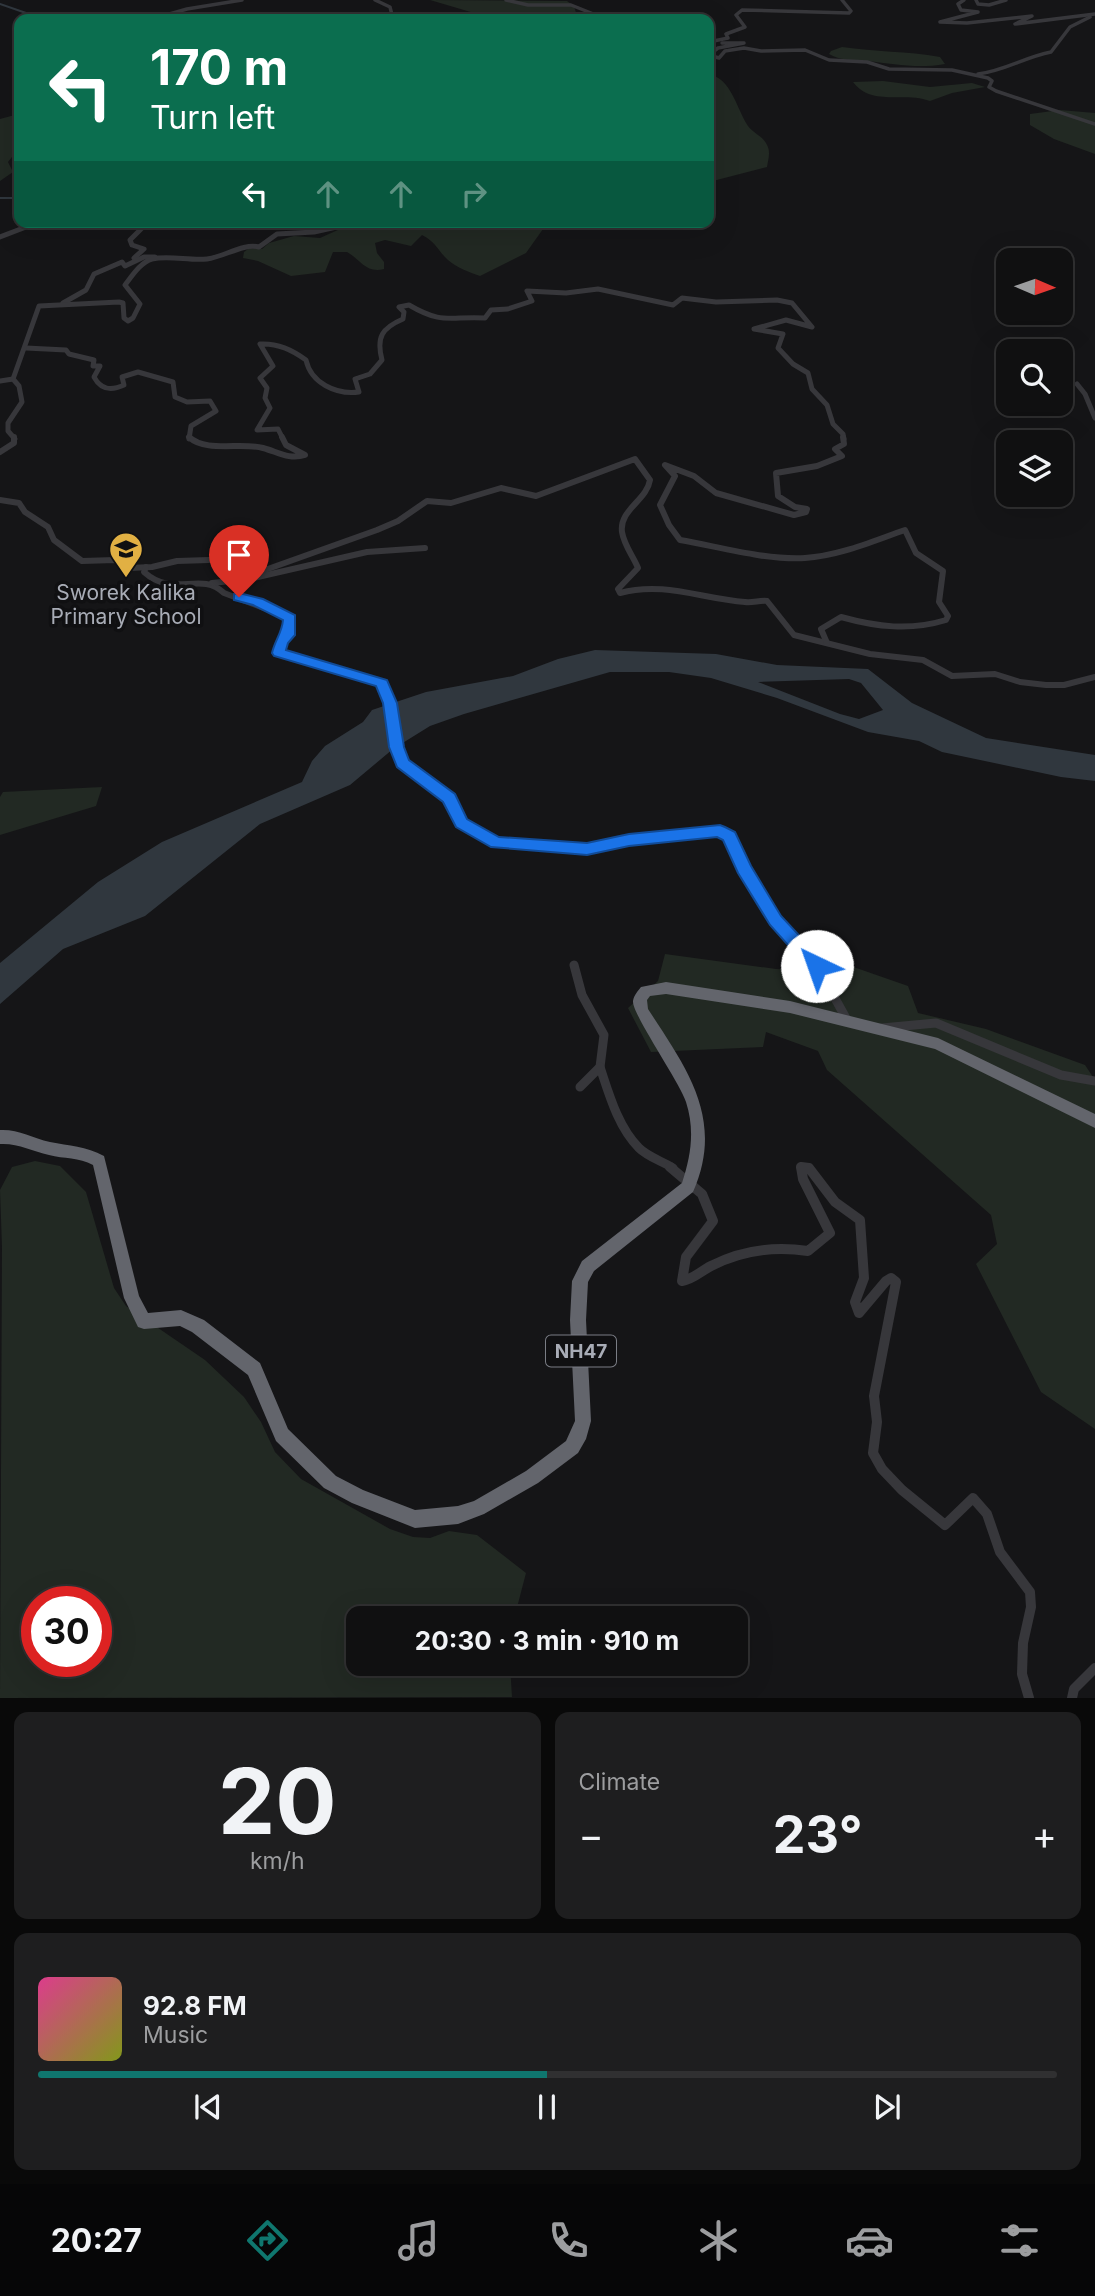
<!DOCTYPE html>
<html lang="en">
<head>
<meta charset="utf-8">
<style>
  :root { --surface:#101011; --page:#1e1e1f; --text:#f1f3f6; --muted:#9c9d9f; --line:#303031; --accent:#0f766e }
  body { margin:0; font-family:Inter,sans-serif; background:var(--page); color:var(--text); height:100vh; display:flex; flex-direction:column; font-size:26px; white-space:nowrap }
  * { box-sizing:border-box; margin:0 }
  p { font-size:23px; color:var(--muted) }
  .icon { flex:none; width:38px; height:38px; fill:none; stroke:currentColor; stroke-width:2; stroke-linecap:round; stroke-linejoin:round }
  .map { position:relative; height:1698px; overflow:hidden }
  .details { display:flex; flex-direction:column; gap:14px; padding:14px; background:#090909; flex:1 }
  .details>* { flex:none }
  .top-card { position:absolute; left:14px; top:14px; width:700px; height:214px; border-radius:14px; box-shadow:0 7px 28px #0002,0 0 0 2px var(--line); background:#0b6e4f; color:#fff; overflow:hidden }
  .needle { width:46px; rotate:92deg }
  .buttons { position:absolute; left:996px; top:248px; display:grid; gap:14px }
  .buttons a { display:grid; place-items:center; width:77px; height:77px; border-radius:14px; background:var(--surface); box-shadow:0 7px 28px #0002,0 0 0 2px var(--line); font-size:35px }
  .speed { position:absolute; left:21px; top:1586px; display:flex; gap:14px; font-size:35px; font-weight:700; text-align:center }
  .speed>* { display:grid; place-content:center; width:91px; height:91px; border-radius:50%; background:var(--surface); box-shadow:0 7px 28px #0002,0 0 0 2px var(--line); line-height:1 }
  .speed .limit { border:10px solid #d22; background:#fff; color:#111 }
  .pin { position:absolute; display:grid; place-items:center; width:60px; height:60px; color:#fff; margin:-72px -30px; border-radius:50% 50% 50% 0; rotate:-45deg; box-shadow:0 0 7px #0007 }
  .pin .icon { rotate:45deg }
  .me { position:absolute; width:77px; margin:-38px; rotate:318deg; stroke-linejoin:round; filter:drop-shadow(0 0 5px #0008) }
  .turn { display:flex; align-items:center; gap:24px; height:147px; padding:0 21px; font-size:32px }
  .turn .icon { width:91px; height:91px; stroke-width:2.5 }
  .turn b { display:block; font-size:49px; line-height:60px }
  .lanes { display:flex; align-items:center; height:66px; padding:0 21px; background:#0003; justify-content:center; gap:35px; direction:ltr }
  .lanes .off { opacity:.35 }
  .big { font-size:52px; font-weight:700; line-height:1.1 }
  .details .widget { flex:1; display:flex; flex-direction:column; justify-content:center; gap:10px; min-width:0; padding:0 24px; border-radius:14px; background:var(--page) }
  .details .dial { align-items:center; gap:0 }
  .dial b { font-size:91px; line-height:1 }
  .song { display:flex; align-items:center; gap:21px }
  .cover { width:84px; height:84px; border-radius:10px; background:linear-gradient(135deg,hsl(330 70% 55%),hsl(70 70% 35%)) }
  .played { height:7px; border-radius:4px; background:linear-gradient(90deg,var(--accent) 50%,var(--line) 50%) }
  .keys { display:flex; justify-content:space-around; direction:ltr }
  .heat { display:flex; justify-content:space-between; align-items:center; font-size:38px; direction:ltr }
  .details .tiles { flex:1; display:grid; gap:14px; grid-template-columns:1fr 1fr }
  .widget:last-child { grid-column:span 2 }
  .trip { position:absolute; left:346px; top:1606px; width:402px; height:70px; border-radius:14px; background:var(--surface); box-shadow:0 7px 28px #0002,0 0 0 2px var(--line); font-weight:700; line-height:70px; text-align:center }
  .tab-bar { display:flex; height:112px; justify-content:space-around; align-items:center; background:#060607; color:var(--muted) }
  .tab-bar .icon { width:49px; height:49px }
  .tab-bar .selected { color:var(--accent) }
  .tab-bar b { font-size:32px; color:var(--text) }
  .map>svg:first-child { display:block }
</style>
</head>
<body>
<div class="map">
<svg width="1095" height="1698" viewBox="0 0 1095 1698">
  <rect width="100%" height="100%" fill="#151517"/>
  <g fill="#222923" fill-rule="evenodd">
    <polygon points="430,0 567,1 574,6 576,13 573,19 469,19 474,13"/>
    <path d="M842,47C875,52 907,51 940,57L945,64C917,69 895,64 867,61C854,60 841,61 829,54L831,51Z"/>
    <path d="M709,75C731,77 737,110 748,126C753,133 764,137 767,145C771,152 768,160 767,167L709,182Z"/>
    <path d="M883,81L930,87L972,83L985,87L952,93L930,101C904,91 872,107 853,82Z"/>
    <polygon points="1060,110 1095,113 1095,154 1054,139 1030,125 1030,114"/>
    <polygon points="11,116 19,116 19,148 8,162 13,172 0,181 0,119"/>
    <path d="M397,222H548L526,253L480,276C469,272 457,268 448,260C438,251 436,242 422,235L411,246L385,240L375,243L377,253L384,262V269C366,274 360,259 347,252H333L325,272L291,276L258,261L243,258L244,252L248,249H262L269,243L294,236L320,238L340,229Z"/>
    <polygon points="102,787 96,806 0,835 0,797 3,792"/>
    <polygon points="665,954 776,969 804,970 842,963 908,986 918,1013 986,1029 1085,1065 1095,1080 1095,1429 1041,1392 976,1264 997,1244 991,1215 827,1070 818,1051 766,1032 763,1047 651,1052 628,1008 658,981"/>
    <path d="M35,1161L60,1166L86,1192L114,1288L126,1306L205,1360L244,1397L261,1422L275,1452L301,1479L390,1529L413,1537L430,1538L449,1531L477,1535L526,1573L514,1619H359V1664H510L512,1697L0,1698L2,1247L0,1190L12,1167ZM37,1601H96V1661H37Z"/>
  </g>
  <path fill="#30373e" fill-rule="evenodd" d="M595,650L716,654L777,665L868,669L912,703L986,738L1095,755V781L1061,777L942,752L919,741L868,732L777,698L711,678L669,672H610L464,714L430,726L393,749L350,785L260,824L145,916L63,949L0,1004V963L98,882L162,842L302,782L312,761L325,746L363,722L372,710L426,692L513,676L558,659ZM849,679L861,683L883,710L859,719L840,714L758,682Z"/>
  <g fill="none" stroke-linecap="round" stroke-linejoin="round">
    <g stroke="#30373e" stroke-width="2">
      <polyline points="0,4 26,13 55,14 60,19"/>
      <polyline points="19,154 14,163 19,167"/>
      <polyline points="0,198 19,198"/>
    </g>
    <g stroke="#37373b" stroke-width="3.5">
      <polyline points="375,0 390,7 392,15 388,19"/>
      <polyline points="506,0 528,5 571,5 606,19"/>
      <polyline points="964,0 958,4 961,10 978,12 940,22 967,23 1032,16 1015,24 1095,14"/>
      <polyline points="976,0 978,4 989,5 1006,0"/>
      <polyline points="152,19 187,9 242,0"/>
      <polyline points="709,42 728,38 726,34 745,27 736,15 742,10 849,13 851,11 842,0"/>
      <polyline points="709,55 719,58 725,51 744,48 761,51 805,50 829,60 867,62 889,69 952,70 988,78 992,81 989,87 996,91 1095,124"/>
      <polyline points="709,55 718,48 744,43 722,43"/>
      <path d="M978,74C1004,71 1025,57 1051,52L1070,27L1090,17"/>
    </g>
    <g stroke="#37373b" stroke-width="5">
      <polyline points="378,222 387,222"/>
      <polyline points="0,237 39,222"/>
      <polyline points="134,258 144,249 132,245 130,240 148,222"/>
      <polyline points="63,303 86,290 94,274 122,262 125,266 144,257 155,257"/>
      <path d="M26,348L66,350L69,354L94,360L93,366H100L94,377C101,390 111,391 124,385L122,377L138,372L173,382L175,397L187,402L210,401L216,411L191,426L189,439"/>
      <polyline points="13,379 19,386 22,402 8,423 8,431 15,439"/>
      <path d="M0,381L13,379L39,306L119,302L123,303L124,318L128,321L133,318L140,304L125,285C132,276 141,262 152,259C169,255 190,261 207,259C224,257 243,243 259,247L277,234L314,232L359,222"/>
      <polyline points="1077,384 1085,394 1095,418"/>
      <path d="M283,439L278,429L257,430L270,408L265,398L267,388L260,378L273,366L260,344C278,343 292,350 306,360C311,383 336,395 359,392L355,379L370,374L382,360C376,337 382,328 403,319L404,312L399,307L409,305C443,325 449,316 485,318L491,310L508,309L532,301L527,291L566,293L598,289L673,305L682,298L716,302L777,300L792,303L812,327L786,320L754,329L783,334L778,348L793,364L808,373L812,389L827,405L833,424L843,434L844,439"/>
    </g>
    <g stroke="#37373b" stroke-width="6">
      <path d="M189,437C206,453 241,442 263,448C278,452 289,460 305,455L286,445L282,437"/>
      <polyline points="0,452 14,443 14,437"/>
      <path d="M0,500L19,503L25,512L48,527L54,540L82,561L115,560L129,568L152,567L177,561L241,559L265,570L377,530L398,521L427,501L451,503L501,488L536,496L635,459L650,480C647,500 619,510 622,532C624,545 633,556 638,568L618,589L620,593C664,581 702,599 745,602C753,603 760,600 767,601L794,635L870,654L923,660L952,676L995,674L1020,682L1046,685H1064L1095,677"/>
      <path d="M146,567L144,572C174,599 200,570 224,593L290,618C288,634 283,639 279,653L382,683L390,703L401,758"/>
      <polyline points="212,583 249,579 367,552 425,548"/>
      <path d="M827,643L821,629L841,617C877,627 910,631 946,620L948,616L939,602L943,571L916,553L905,530C873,541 839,556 805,558C764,560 720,547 680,540L669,525L660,505L675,476L665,465L694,476L716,493L794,515L806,512L807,509L795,507L778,496L776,473L817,466L842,456L835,449L844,444L843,437"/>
    </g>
    <g stroke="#37373b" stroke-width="9">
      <polyline points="400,756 403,763 449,798 461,823 496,843 587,849 629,840 693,832 720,831 729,836 744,869 776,921 817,966 847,1020"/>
      <polyline points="574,965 582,995 604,1035 600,1067"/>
      <polyline points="882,1028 936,1023 1061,1075 1095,1081"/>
      <path d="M580,1087L600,1067C609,1094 618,1127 639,1148C648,1157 662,1161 673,1168"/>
      <polyline points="801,1168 809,1168"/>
    </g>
    <g stroke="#37373b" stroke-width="10">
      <path d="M670,1167L702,1194L713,1221L686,1257L682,1281C694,1279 701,1271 711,1266C742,1250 774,1246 808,1251L830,1233L803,1179L801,1167L809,1168L835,1202L860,1220L864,1278L855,1302L859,1313L886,1281L891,1278L896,1282L874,1396L877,1422L873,1453L882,1469L902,1490L945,1525L973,1498L987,1514L1000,1552L1030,1592L1031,1607L1023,1643L1022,1674L1029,1698"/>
      <polyline points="1072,1698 1074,1689 1095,1668"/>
    </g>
    <path fill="#63656c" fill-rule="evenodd" d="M666,982L790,1001L938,1038L1095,1114V1128L935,1049L790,1013L666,994L650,996L647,1000L648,1009C687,1069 725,1119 693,1192L594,1271L588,1282L586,1320L591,1421L586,1439L578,1453L538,1483L484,1514L458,1524L415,1528L352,1503L324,1488L276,1441L248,1375L192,1332L180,1326L144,1329L138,1327L124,1298L93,1165C79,1157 64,1159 49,1155C32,1151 18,1143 0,1144V1130C18,1129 32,1138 50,1142C69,1146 86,1146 104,1156L139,1296L148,1313L181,1310L204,1320L260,1363L288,1429L336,1476L363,1490L415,1510L458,1506L474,1501L526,1471L566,1441L575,1421L570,1320L572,1281L582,1261L682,1183C691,1156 695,1130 686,1102C679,1081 632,1014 633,1001C634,995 638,991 641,987Z"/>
  </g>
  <path fill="#1a73e8" stroke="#114b97" stroke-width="2" d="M239,593L263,599L295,615V635L288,643L286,650L387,680L397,703L404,747L409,760L455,794L467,819L499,837L587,843L629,834L720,825L725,827L735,832L751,866L781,916L823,961L826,966L823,971L817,973L811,971L770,925L738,873L723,840L717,837L629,846L587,855L491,847L456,827L443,802L397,767L389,747L383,703L376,686L274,656L272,653C275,640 282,633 283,620L253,605L234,600V594Z"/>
  <defs>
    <g id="school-pin" transform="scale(1.75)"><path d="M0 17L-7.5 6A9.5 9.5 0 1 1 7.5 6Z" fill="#e1b043" stroke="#101012"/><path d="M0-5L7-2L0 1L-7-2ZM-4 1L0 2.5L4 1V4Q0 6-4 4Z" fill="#111"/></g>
  </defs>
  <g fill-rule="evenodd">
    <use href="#school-pin" x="126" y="549"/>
  </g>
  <g text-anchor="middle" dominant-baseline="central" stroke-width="7" stroke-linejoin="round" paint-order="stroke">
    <rect fill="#101012" stroke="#7a7d85" stroke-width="2" x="546" y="1335.5" width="70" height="31" rx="5"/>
    <g font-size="19" font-weight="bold" fill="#a8acb6">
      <text x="581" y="1351">NH47</text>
    </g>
    <g font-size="21" fill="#a8acb6" stroke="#101012">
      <text x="126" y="592">Sworek Kalika<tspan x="126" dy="24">Primary School</tspan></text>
    </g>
  </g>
</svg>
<div class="buttons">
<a><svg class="needle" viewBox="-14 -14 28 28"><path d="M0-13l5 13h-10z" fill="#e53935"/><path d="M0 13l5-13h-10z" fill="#9c9d9f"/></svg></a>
<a><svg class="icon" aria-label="search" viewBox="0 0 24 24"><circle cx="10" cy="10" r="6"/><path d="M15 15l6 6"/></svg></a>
<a><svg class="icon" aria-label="layers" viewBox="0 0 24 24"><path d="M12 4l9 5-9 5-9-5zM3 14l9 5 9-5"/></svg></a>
</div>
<div class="speed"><div class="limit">30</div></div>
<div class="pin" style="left:239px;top:597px;background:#d93025"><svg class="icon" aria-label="arrive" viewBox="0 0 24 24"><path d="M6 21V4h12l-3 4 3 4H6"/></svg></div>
<svg class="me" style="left:817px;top:966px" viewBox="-20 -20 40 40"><circle r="19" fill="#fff"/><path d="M0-13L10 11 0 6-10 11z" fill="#1a73e8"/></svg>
<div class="trip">20:30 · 3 min · 910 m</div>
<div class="top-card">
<div class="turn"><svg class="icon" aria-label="left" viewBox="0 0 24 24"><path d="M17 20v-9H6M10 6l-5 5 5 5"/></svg><div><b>170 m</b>Turn left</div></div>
<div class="lanes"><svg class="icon" aria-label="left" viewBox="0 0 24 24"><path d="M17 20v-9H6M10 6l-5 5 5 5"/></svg><svg class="icon off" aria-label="ahead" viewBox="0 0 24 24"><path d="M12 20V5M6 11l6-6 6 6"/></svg><svg class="icon off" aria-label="ahead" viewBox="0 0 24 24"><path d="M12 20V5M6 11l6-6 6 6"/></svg><svg class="icon off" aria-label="right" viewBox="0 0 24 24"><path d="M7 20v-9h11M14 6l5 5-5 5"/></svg></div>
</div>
</div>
<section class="details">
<div class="tiles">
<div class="widget dial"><b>20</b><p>km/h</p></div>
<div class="widget"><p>Climate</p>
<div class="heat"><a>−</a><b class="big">23°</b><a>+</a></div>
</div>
<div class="widget">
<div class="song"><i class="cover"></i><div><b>92.8 FM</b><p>Music</p></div></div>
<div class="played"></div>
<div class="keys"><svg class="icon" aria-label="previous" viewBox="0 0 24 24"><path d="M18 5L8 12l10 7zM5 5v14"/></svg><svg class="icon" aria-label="pause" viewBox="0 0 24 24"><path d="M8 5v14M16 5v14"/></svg><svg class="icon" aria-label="next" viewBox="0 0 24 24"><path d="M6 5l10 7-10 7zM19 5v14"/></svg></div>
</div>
</div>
</section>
<nav class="tab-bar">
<b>20:27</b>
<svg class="icon selected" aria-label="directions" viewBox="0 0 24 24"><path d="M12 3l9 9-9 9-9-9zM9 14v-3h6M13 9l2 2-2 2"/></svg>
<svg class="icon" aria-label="music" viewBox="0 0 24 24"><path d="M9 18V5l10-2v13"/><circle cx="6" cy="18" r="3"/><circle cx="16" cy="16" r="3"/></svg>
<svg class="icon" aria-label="phone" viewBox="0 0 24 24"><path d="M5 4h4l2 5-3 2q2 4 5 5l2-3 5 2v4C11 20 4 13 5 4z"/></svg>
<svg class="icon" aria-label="climate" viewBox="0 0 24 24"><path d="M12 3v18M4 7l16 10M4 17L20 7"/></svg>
<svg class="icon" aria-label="car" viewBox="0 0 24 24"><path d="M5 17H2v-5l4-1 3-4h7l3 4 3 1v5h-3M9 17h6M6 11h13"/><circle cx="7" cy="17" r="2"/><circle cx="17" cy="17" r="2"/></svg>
<svg class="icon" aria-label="filters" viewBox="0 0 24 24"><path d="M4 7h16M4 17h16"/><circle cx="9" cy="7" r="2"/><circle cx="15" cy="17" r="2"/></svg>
</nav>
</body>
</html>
